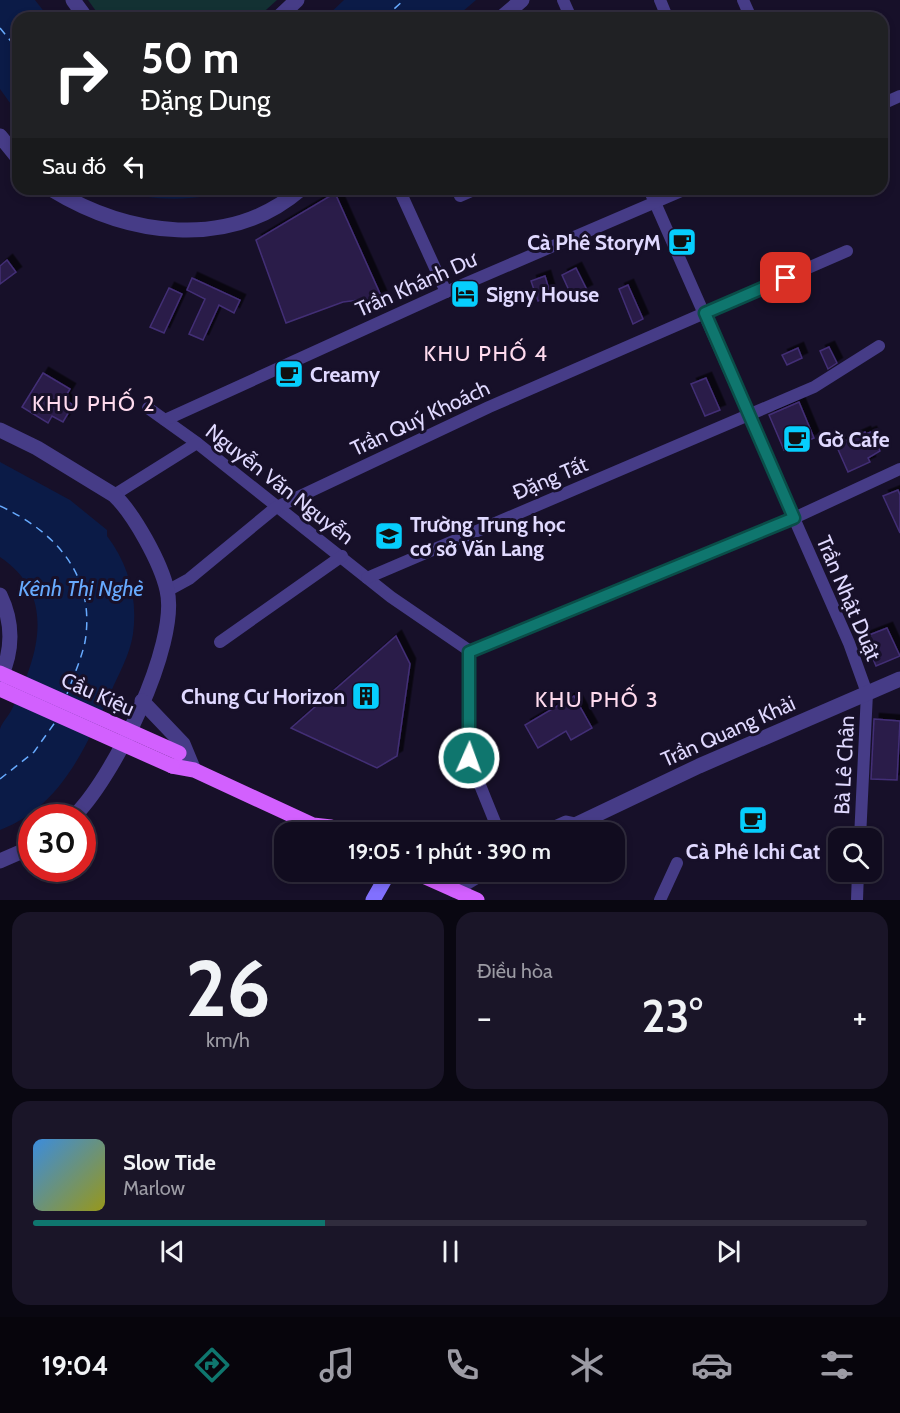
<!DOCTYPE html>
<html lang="vi">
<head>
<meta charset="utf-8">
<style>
  :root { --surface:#110c1f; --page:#1a1528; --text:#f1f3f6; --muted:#9c9ba4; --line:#302c3d; --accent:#0f766e }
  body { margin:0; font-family:Cabin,sans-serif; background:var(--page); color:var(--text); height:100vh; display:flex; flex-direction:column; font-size:22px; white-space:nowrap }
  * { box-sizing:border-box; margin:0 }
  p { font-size:20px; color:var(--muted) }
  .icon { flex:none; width:33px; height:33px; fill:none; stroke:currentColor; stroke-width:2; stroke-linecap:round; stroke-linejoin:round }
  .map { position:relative; height:900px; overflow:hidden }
  .details { display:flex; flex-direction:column; gap:12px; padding:12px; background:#090711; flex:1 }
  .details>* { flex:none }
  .banner { position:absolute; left:12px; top:12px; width:876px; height:183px; border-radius:18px; box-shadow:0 3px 9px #0003,0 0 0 2px var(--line); background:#202124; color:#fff; overflow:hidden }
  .tools { position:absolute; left:828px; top:828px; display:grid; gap:12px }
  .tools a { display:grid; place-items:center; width:54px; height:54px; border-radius:12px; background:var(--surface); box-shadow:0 3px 9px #0003,0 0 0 2px var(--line); font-size:30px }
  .speed { position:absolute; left:18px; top:804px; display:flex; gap:12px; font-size:30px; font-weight:700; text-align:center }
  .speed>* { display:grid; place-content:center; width:78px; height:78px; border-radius:50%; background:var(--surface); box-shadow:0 3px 9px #0003,0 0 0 2px var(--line); line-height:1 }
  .speed .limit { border:9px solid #d22; background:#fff; color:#111 }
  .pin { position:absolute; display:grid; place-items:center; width:51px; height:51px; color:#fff; margin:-26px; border-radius:12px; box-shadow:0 3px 9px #0006 }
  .me { position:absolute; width:66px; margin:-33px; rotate:2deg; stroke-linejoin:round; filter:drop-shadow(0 0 4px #0008) }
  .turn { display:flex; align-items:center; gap:21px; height:126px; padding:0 30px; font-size:27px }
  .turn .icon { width:78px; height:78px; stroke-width:2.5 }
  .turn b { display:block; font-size:42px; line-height:51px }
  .then { display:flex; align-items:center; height:57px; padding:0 30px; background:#0003; gap:12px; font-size:22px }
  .big { font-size:45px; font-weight:600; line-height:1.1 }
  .details .card { flex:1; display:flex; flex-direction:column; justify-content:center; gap:9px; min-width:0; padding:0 21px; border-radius:18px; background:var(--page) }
  .details .dial { align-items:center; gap:0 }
  .dial b { font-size:78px; line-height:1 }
  .song { display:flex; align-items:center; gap:18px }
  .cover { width:72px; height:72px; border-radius:9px; background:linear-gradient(135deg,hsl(210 70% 55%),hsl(60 70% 35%)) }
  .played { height:6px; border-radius:3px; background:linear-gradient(90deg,var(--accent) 35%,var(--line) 35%) }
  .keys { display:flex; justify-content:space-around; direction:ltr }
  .heat { display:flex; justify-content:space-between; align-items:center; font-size:33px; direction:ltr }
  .details .tiles { flex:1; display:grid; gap:12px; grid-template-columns:1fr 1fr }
  .card:last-child { grid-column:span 2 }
  .trip { position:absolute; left:274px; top:822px; width:351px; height:60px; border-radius:18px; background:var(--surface); box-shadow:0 3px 9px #0003,0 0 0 2px var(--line); font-weight:600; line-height:60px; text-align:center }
  .tab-bar { display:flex; height:96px; justify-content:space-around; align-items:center; background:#07050c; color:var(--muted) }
  .tab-bar .icon { width:42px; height:42px }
  .tab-bar .on { color:var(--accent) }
  .tab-bar b { font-size:27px; color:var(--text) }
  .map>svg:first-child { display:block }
</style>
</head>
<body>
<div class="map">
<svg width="900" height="900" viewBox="0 0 900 900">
  <defs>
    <filter id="shadow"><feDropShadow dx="5.5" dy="-5.5" stdDeviation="0" flood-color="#0009"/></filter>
  </defs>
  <rect width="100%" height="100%" fill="#171029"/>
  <polygon fill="#133133" points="88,0 277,0 257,18 101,18"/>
  <g fill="#0b1b47">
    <polygon points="0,0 35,0 49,18 18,18 18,114 0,89"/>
    <polygon points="344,0 476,0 455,18 325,18"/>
    <path d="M115,189H238C197,201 156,203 115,189Z"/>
    <path d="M0,462L70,500L107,530V536C128,564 138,597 133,634C130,655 118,675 110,694C85,749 60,807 0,830C0,804 0,778 0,752C0,745 0,735 0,729C2,722 9,716 12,709C38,657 58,596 0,557Z"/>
  </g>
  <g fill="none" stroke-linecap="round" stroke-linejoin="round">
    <g stroke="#67aafe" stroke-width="1.5" stroke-dasharray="8 6" stroke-linecap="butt">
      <polyline points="384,18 404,0"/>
      <polyline points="0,28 18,50"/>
      <path d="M0,506C56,532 96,576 85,642C81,660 73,677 67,694"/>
      <polyline points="0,779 34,752 56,721"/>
    </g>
  </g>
  <g fill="#2a1d4a" stroke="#432f76" stroke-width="1.5" filter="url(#shadow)">
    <polygon points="335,193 386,307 359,300 343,302 286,323 256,240"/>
    <polygon points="7,260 16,272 0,284 0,266"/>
    <polygon points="576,268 587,290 572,297 562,275"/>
    <polygon points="545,276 551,296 538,301 531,281"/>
    <polygon points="192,278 240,300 234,313 219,305 203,340 189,334 205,299 187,290"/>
    <polygon points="628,285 643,319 633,324 619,289"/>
    <polygon points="169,288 182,294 164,333 150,327"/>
    <polygon points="829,347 837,363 828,369 820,351"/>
    <polygon points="798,348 802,358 787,365 782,355"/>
    <polygon points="43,373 70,389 64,399 73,405 63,422 52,416 48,423 22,407"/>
    <polygon points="706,378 720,410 705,416 691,384"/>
    <polygon points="799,402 814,438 784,450 769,415"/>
    <polygon points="865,432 866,434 871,432 880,451 868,458 870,462 848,472 836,445"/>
    <polygon points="898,490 900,495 900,533 883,496"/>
    <polygon points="887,628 900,656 876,666 864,637"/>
    <polygon points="396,636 410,664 397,756 377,768 291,728"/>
    <polygon points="574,696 592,728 571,740 566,731 538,748 525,725"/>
    <polygon points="874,719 900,721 897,780 871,779"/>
  </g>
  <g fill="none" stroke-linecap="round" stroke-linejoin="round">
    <g stroke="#463c87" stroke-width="12">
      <polyline points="563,0 571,18"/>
      <polyline points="660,0 665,12"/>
      <polyline points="743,0 751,18"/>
      <polyline points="882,104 900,96"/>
      <polyline points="399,189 446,292"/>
      <polyline points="457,189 460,196 476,189"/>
      <polyline points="649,189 849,643 867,693 860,838"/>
      <polyline points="148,408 197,443 391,597 467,649 470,657 469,758 499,832"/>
      <polyline points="165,420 446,292 686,189"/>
      <polyline points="114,495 197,443"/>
      <polyline points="367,578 814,387 879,346"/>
      <polyline points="167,591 189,579 275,508 489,407 847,251"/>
      <polyline points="220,642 342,556"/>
      <polyline points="469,652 794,518 900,469"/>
      <polyline points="660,900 677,863"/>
      <polyline points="857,900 858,872"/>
    </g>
    <g stroke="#463c87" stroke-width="15">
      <polyline points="73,0 86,18"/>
      <polyline points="278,18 297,0"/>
      <polyline points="501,18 522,0"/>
      <polyline points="0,136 18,158"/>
      <path d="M51,189C128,236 229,251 301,189"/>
      <path d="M0,430L37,448L114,495C134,514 161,563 167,590C180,643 112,782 72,818"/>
      <path d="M0,595C14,624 13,651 0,679"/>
      <polyline points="142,701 183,744 193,768"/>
      <polyline points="546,832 566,823 575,825"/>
      <polyline points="572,832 575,825 699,766 900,679"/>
      <polyline points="0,861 32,847"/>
      <polyline points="454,890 482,873 498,872"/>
    </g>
    <polyline stroke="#8170fe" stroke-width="15" points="373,900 389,872"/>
    <g stroke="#d260fe" stroke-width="15">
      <polyline points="172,766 194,770 313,825 331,827 344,832"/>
      <polyline points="414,872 477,900"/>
    </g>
    <g stroke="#d260fe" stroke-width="15">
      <polyline points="0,673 179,753"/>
      <polyline points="0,689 172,766"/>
    </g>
  </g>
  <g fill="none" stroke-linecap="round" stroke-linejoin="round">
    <g stroke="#0a4d48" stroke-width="15">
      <polyline id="route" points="469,758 469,652 794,518 705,313 786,278"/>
    </g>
    <use href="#route" stroke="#0f766e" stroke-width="10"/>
  </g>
  <defs>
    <g id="cafe-square" transform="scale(1.5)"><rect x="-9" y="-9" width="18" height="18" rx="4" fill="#06cefd" stroke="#171029"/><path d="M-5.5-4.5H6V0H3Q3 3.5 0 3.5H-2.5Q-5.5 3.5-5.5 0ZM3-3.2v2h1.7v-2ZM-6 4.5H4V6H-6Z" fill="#111"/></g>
    <g id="hotel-square" transform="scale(1.5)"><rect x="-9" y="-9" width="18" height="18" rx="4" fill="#06cefd" stroke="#171029"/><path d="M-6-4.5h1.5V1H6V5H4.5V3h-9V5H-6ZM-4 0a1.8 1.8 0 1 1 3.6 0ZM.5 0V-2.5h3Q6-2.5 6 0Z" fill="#111"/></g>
    <g id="school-square" transform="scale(1.5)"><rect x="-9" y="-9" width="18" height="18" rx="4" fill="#06cefd" stroke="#171029"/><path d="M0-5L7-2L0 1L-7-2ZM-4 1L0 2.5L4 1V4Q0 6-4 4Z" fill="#111"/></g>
    <g id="building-square" transform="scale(1.5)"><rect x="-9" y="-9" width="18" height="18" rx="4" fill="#06cefd" stroke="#171029"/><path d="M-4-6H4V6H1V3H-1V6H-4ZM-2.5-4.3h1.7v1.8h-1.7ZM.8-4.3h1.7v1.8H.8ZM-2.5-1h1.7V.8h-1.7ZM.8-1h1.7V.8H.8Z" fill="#111"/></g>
  </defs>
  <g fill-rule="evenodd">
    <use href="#cafe-square" x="682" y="242"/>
    <use href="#hotel-square" x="465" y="294"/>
    <use href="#cafe-square" x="289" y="374"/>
    <use href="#cafe-square" x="797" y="439"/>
    <use href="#school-square" x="389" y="536"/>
    <use href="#building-square" x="366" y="696"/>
    <use href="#cafe-square" x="753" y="820"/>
  </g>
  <g text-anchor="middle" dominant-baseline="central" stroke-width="6" stroke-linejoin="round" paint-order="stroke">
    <g font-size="21" font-weight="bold" fill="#e0d9ff" stroke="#171029" text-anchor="start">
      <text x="661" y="242" text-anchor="end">Cà Phê StoryM</text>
      <text x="486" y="294">Signy House</text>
      <text x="310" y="374">Creamy</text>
      <text x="818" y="439">Gờ Cafe</text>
      <text x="410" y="524">Trường Trung học<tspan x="410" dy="24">cơ sở Văn Lang</tspan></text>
      <text x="345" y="696" text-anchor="end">Chung Cư Horizon</text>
      <text x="753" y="851" text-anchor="middle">Cà Phê Ichi Cat</text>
    </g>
    <g font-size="21" fill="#e0d9ff" stroke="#171029">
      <text transform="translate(416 284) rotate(-24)">Trần Khánh Dư</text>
      <text transform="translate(420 418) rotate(-25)">Trần Quý Khoách</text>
      <text transform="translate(550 478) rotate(-23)">Ðặng Tất</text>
      <text transform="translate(280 484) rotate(38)">Nguyễn Văn Nguyễn</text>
      <text transform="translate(849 598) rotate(67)">Trần Nhật Duật</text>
      <text transform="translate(98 694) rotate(24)">Cầu Kiệu</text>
      <text transform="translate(728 731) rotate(-24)">Trần Quang Khải</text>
      <text transform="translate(844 765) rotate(-87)">Bà Lê Chân</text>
    </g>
    <g font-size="22" letter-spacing="1.5" fill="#ffdbee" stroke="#171029">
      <text x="486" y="353">KHU PHỐ 4</text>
      <text x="94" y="403">KHU PHỐ 2</text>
      <text x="597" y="699">KHU PHỐ 3</text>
    </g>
    <g font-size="22" font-style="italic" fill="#67aafe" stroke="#171029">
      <text x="81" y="588">Kênh Thị Nghè</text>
    </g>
  </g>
</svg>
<div class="tools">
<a><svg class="icon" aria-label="search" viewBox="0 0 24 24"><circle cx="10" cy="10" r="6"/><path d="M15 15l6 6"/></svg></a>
</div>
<div class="speed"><div class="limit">30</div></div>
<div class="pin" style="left:786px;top:278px;background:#d93025"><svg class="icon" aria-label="arrive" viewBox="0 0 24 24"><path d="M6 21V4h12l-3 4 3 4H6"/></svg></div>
<svg class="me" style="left:469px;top:758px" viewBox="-20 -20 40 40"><circle r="17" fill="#0f766e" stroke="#fff" stroke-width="3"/><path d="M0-11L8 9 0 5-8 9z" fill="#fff"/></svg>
<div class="trip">19:05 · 1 phút · 390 m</div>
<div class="banner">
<div class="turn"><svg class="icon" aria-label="right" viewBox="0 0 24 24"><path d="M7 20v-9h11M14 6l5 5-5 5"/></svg><div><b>50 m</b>Đặng Dung</div></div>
<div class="then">Sau đó<svg class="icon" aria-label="left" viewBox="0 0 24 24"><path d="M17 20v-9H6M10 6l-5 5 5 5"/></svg></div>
</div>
</div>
<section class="details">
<div class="tiles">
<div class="card dial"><b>26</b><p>km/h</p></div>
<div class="card"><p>Điều hòa</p>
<div class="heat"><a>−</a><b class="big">23°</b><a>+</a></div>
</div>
<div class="card">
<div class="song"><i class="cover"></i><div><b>Slow Tide</b><p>Marlow</p></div></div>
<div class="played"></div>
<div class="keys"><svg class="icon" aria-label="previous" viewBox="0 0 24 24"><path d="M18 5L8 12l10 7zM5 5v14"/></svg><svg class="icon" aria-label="pause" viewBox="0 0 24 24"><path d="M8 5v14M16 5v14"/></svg><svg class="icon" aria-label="next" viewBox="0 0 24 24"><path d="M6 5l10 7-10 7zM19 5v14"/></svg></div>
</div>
</div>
</section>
<nav class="tab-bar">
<b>19:04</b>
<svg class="icon on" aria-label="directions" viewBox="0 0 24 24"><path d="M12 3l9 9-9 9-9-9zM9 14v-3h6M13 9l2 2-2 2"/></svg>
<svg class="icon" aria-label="music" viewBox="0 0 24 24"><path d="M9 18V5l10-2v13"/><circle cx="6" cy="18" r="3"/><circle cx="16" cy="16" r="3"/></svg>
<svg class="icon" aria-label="phone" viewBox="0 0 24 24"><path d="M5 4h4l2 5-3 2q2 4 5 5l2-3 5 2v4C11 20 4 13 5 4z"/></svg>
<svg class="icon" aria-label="climate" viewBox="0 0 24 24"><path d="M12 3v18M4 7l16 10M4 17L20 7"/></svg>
<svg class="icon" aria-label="car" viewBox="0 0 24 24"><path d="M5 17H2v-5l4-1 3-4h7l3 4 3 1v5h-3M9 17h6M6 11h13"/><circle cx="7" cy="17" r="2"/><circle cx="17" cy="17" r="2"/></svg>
<svg class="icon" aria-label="filters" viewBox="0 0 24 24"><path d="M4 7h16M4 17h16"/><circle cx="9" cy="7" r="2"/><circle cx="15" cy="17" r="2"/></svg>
</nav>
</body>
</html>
